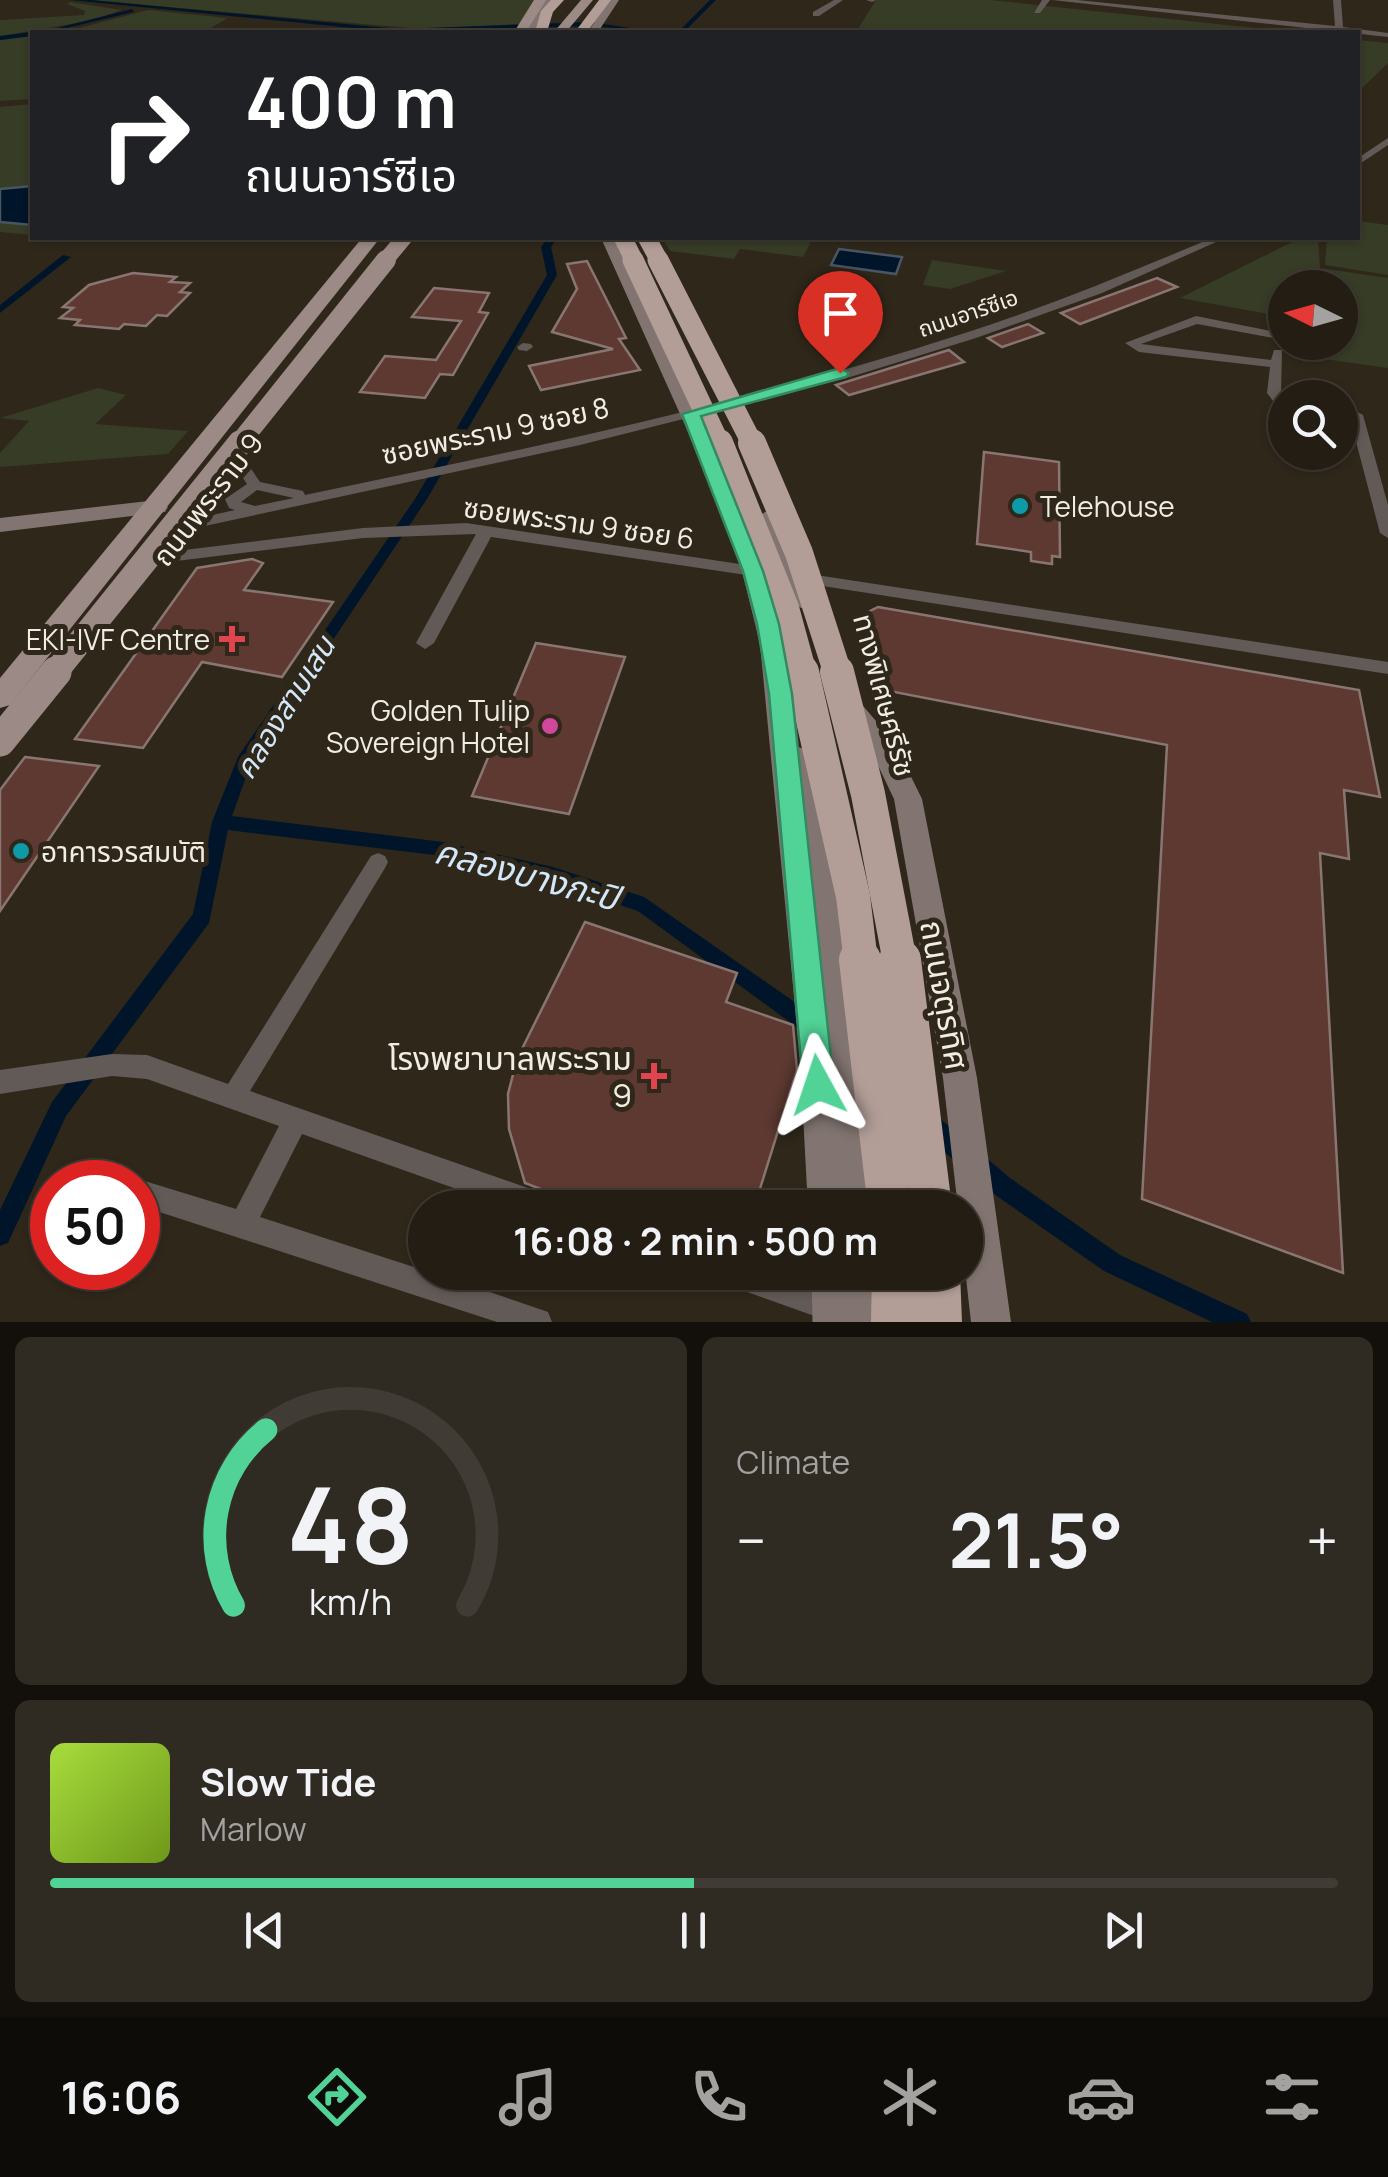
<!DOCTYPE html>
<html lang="en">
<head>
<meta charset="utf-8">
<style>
  :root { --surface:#231d14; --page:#2f2a22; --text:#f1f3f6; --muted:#a3a2a0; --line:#403b34; --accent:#51d397 }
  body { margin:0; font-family:Manrope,"Noto Sans Thai",sans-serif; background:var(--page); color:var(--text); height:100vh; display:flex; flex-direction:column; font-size:38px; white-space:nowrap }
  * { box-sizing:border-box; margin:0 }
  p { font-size:32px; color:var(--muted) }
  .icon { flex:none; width:55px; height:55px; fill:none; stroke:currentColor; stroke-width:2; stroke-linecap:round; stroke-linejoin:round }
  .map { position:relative; height:1322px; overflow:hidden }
  .details { display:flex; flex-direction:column; gap:15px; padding:15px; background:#13100b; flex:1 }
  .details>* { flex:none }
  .guide { position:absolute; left:30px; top:30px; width:1330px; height:210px; border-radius:0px; box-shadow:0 2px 8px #0004,0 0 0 2px var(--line); background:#202124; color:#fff; overflow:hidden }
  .needle { width:65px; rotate:275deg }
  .tools { position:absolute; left:1268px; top:270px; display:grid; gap:20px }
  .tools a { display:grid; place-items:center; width:90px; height:90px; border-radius:50%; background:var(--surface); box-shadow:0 2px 8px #0004,0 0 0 2px var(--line); font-size:50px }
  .speed { position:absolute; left:30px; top:1160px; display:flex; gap:20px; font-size:50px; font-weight:700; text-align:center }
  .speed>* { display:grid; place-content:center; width:130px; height:130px; border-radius:50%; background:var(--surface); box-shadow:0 2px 8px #0004,0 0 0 2px var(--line); line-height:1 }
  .speed .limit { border:15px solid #d22; background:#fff; color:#111 }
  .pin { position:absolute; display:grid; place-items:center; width:85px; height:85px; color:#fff; margin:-102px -42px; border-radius:50% 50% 50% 0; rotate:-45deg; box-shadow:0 0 10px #0007 }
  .pin .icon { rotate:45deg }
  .me { position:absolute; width:110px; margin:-55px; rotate:355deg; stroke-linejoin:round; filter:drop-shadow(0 0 8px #0008) }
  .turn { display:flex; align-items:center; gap:35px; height:210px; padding:0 50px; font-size:45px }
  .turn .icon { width:130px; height:130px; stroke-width:2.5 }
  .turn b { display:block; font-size:70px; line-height:85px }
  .big { font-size:75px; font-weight:700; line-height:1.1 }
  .details .card { flex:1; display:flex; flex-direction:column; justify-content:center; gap:15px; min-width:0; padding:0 35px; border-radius:15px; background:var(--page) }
  .details .dial { align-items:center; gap:0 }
  .dial svg { height:260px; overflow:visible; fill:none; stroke:var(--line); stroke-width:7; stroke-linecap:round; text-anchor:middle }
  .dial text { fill:var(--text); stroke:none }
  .song { display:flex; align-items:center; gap:30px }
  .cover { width:120px; height:120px; border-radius:15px; background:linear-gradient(135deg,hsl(80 70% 55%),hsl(80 70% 35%)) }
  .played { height:10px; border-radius:5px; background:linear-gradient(90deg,var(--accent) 50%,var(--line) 50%) }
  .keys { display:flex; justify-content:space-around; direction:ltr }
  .heat { display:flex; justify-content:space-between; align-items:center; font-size:55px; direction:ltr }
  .details .tiles { flex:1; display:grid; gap:15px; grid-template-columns:1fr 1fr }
  .card:last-child { grid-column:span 2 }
  .trip { position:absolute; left:408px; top:1190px; width:575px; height:100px; border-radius:50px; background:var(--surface); box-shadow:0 2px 8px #0004,0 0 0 2px var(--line); font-weight:700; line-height:100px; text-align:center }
  .tabs { display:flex; height:160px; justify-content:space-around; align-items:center; background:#0e0c08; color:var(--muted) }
  .tabs .icon { width:70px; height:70px }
  .tabs .on { color:var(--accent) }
  .tabs b { font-size:45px; color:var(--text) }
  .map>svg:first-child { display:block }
</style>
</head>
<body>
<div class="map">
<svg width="1388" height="1322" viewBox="0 0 1388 1322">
  <rect width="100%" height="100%" fill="#2f271a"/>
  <g fill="#363c26">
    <polygon points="89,0 535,0 519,24 420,29"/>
    <polygon points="876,0 991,0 1292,32 856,32"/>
    <polygon points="70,2 122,10 90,21 0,36 0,20 84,15 85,11 67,4"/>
    <polygon points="148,10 228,18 204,32 64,32"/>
    <polygon points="32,36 32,99 0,101 0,40"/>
    <polygon points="1358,40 1388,43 1388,63 1358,92"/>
    <polygon points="32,104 32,235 0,232 0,107"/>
    <polygon points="1358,221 1388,225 1388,275 1325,265 1327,238 1358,238"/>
    <polygon points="662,238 813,238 803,257 740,249 734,259 670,251"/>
    <polygon points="1300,238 1318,238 1320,268 1388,278 1388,368 1324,359 1322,343 1340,342 1340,288 1285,288 1285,317 1180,298"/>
    <polygon points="932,260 1006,271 950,289 923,285"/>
    <polygon points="98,388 126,395 95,424 188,431 168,454 0,467 0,453 29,421 0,418"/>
  </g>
  <g fill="#00152a" stroke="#495662" stroke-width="2.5">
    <polygon points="32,186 32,225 0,222 0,189"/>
    <polygon points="839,249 902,257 896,274 831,265"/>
  </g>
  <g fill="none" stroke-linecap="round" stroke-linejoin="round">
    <g fill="#00152a" fill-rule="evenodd">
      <polygon points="70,0 92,0 398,29 590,22 657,32 590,26 393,32"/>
      <polygon points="710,0 716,0 684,32 678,32"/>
      <polygon points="132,9 134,12 50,32 41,32"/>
      <polygon points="32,32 34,32 32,36 0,40 0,36"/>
      <polygon points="548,238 557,238 551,247 557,275 427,499 251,763 232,816 443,842 553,867 644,897 816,1017 819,1024 816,1031 809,1033 802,1031 638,911 553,883 443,856 228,830 209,923 66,1116 8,1243 0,1246 0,1210 52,1102 193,914 212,822 238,757 415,499 547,275 541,247"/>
      <polygon points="63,255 71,257 0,313 0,305"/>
      <polygon points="930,1114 938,1117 1010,1178 1120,1255 1247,1314 1251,1322 1212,1322 1104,1271 994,1194 922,1133 919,1125 922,1117"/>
    </g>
  </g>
  <g fill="#5d3931" stroke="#897571" stroke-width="2.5">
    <polygon points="587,261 626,338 619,339 640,370 541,390 529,366 613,349 552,332 577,289 567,264"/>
    <polygon points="133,273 176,277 170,282 190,283 180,292 190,293 167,316 157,315 146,326 124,324 119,329 75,325 80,320 60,318 73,308 63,307 89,285"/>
    <polygon points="1157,278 1177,287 1080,324 1061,313"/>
    <polygon points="434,288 489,293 479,312 488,313 453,375 440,374 425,398 360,392 385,356 436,360 461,321 412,317"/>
    <polygon points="1028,324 1043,333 1002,347 988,338"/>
    <polygon points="949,350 964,362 849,395 836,385"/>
    <polygon points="984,452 1059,462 1060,557 1052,556 1052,564 1031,561 1031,552 977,544"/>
    <polygon points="252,559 263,563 244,590 333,602 282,677 202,662 143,748 75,739 197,568"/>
    <polygon points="878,607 1359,690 1380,797 1344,790 1349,859 1320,853 1343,1273 1142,1199 1167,745 884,690 861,622 862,615"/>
    <polygon points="536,643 625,657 569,814 472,796"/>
    <polygon points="25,757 99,766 0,911 0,790"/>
    <polygon points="585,922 737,973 726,1002 793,1025 797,1070 754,1208 565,1208 559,1196 525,1183 509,1129 508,1094 517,1059"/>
  </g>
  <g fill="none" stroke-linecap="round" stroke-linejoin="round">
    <g fill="#625a57" fill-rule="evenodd">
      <polygon points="834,0 843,0 819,16 813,16 813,12"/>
      <polygon points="866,0 876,0 872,2"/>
      <polygon points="1042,0 1050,0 1040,13 1034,13"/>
      <polygon points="1052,0 1077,0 1335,26 1333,0 1341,0 1343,27 1388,33 1388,37"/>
      <polygon points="1388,138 1388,145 1358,165 1358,158"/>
      <path d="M1212,238H1225L1102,293L976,338L847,378L580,445L186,530L178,525L181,522L235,510L229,508L225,499L247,484L231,460L233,457H243L260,482L303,491L305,495C527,449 749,403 965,333C1049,306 1131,272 1212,238ZM257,490L294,498L255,506L241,502Z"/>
      <polygon points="1196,316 1285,334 1285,340 1197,324 1141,344 1271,360 1274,350 1282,350 1281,393 1285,398 1285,411 1280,410 1267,393 1270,367 1139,352 1125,343"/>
      <polygon points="1299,342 1316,342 1317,344 1311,348"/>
      <polygon points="523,343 531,344 533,347 527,351 519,350 517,347"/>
      <polygon points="1356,411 1363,415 1388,505 1388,538 1380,533 1349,415"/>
      <polygon points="466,523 753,566 761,571 753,576 491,537 434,643 425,649 416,643 476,534 363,538 160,563 152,558 160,553 363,528"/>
      <polygon points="803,573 1388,662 1388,674 797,582 795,578"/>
      <polygon points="378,853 385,856 388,862 385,868 250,1091 548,1195 557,1199 561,1208 510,1208 302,1134 260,1217 466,1284 470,1272 497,1272 490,1292 548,1312 552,1322 497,1322 138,1205 138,1182 130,1182 138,1179 236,1209 279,1126 147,1079 112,1076 0,1094 0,1070 112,1054 147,1055 228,1084 371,856"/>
      <polygon points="97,1167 115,1173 119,1182 85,1182 88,1171"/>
      <polygon points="716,1272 769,1272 843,1299 847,1309 843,1319 831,1322 719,1282"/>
    </g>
    <g fill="#827571" fill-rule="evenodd">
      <polygon points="543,0 553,0 535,32 525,32"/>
      <polygon points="609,0 619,0 598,32 588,32"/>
      <path d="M601,238H616C696,402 782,562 798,747L807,750L811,757C848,905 861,1055 871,1208H808L800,1058L760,644L742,571L707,474Z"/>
      <polygon points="157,500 168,507 165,512 0,532 0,518"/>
      <polygon points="770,509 781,516 813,600 809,606 801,608 789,600 759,516"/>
      <polygon points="849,697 858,700 894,742 922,799 977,1078 1011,1322 971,1322 965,1269 965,1208 958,1208 943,1078 894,799 873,755 836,707 840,700"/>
      <polygon points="836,1272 874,1272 877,1322 837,1322"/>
    </g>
    <g fill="#9b8a85" fill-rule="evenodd">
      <polygon points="534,0 546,0 526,32 514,32"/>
      <polygon points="581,0 593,0 566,32 554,32"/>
      <polygon points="362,238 380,238 10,705 0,708 0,678"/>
    </g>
    <g fill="#b29d97" fill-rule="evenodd">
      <polygon points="551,0 564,0 553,12 547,32 535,32 541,11"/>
      <polygon points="599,0 611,0 587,32 575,32"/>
      <polygon points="872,1272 960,1272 962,1322 871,1322"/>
    </g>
    <polyline stroke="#827571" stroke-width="35" points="829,1272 830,1322"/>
    <polyline stroke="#9b8a85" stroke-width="16" points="384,262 404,238"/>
    <polyline stroke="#9b8a85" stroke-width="20" points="238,445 386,260"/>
    <polyline stroke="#9b8a85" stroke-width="25" points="54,674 240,443"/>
    <polyline stroke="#9b8a85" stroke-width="31" points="0,741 56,672"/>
    <g stroke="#b29d97" stroke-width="18">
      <polyline points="623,238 635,262"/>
      <polyline points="647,238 660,262"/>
    </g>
    <g stroke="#b29d97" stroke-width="21">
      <polyline points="633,260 720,445"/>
      <polyline points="658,260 753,445"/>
    </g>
    <g stroke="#b29d97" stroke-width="28">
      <polyline points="719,443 785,608 803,674"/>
      <polyline points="752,443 799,553 838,674"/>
    </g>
    <g stroke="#b29d97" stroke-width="34">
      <polyline points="802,672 853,896 861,962"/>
      <polyline points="837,672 868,794 900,962"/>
    </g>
    <g stroke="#b29d97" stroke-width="42">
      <polyline points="860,960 889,1208"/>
      <polyline points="900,960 931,1208"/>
    </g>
  </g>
  <polygon fill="#51d397" stroke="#358962" stroke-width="2.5" points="840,368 849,373 846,377 701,416 763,571 779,624 792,694 834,1085 830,1096 818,1101 807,1096 803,1085 769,694 757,624 743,571 682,414"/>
  <g fill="#0f9aa8" stroke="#2f271a" stroke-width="4">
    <circle cx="1020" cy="506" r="10"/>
    <circle cx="21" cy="851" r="10"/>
  </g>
  <g fill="#e0444e" stroke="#2f271a" stroke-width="4">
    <path d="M227 624h10v10h10v10h-10v10h-10v-10h-10v-10h10z"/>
    <path d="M649 1061h10v10h10v10h-10v10h-10v-10h-10v-10h10z"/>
  </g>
  <circle fill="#d1479c" stroke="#2f271a" stroke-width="4" cx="550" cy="726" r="10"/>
  <g text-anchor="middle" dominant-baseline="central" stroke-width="10" stroke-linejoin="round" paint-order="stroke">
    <g font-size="22" fill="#f2ede4" stroke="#2f271a">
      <text transform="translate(968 313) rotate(-19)">ถนนอาร์ซีเอ</text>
    </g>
    <g font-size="28" fill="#f2ede4" stroke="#2f271a">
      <text transform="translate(495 430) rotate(-12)">ซอยพระราม 9 ซอย 8</text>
      <text transform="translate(207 499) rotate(-52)">ถนนพระราม 9</text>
      <text transform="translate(579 522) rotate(8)">ซอยพระราม 9 ซอย 6</text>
      <text transform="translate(885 695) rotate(75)">ทางพิเศษศรีรัช</text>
    </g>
    <g font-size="28" fill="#f2ede4" stroke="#2f271a" text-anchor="start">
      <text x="1040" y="506">Telehouse</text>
      <text x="210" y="639" text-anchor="end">EKI-IVF Centre</text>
      <text x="530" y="710" text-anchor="end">Golden Tulip<tspan x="530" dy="32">Sovereign Hotel</tspan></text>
      <text x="41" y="851">อาคารวรสมบัติ</text>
    </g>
    <g font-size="30" font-style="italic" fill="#d2e7f9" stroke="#2f271a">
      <text transform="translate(284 707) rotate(-58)">คลองสามเสน</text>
    </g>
    <g font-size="32" fill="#f2ede4" stroke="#2f271a">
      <text transform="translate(945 995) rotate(80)">ถนนจตุรทิศ</text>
    </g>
    <g font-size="32" fill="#f2ede4" stroke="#2f271a" text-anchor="end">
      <text x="632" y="1058">โรงพยาบาลพระราม<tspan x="632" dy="37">9</tspan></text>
    </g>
    <g font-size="35" font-style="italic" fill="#d2e7f9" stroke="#2f271a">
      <text transform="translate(527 874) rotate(15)">คลองบางกะปิ</text>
    </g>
  </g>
</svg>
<div class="tools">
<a><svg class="needle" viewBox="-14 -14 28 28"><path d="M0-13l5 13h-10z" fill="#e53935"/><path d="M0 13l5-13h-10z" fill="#a3a2a0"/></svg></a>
<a><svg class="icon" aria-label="search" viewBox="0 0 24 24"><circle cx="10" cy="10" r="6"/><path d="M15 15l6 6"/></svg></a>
</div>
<div class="speed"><div class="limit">50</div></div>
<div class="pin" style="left:840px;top:373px;background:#d93025"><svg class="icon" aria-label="arrive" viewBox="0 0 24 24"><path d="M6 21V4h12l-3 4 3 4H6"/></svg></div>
<svg class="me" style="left:818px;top:1085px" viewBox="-20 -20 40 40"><path d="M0-17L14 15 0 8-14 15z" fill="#51d397" stroke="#fff" stroke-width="4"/></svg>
<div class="trip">16:08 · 2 min · 500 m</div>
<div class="guide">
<div class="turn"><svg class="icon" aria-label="right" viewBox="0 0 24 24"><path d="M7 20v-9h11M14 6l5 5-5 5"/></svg><div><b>400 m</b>ถนนอาร์ซีเอ</div></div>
</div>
</div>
<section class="details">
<div class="tiles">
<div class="card dial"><svg viewBox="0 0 100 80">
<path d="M14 69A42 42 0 1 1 86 69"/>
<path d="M14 69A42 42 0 0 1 24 15" stroke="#51d397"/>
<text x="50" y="56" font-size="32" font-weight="700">48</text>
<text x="50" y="72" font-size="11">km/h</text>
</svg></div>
<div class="card"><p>Climate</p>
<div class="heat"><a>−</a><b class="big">21.5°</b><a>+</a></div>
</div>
<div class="card">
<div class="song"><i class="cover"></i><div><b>Slow Tide</b><p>Marlow</p></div></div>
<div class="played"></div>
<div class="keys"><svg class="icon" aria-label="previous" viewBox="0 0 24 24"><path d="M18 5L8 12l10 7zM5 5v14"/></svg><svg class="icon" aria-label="pause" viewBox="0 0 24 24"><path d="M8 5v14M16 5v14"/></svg><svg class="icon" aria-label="next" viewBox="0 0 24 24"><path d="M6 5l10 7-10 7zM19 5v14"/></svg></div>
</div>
</div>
</section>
<nav class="tabs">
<b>16:06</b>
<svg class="icon on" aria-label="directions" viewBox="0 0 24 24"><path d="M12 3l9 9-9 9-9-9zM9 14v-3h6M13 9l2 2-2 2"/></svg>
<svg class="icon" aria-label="music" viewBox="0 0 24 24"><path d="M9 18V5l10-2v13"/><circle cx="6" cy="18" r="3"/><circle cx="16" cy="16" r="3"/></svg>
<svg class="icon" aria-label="phone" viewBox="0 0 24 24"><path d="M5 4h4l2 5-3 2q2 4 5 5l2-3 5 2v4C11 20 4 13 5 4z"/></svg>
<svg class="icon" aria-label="climate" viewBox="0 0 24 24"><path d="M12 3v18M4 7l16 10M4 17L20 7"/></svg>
<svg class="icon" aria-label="car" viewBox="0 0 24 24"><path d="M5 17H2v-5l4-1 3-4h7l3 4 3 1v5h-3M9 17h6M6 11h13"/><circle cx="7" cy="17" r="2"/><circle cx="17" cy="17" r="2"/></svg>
<svg class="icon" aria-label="filters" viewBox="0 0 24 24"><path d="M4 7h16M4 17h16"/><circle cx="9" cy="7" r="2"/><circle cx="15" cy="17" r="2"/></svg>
</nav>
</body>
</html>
